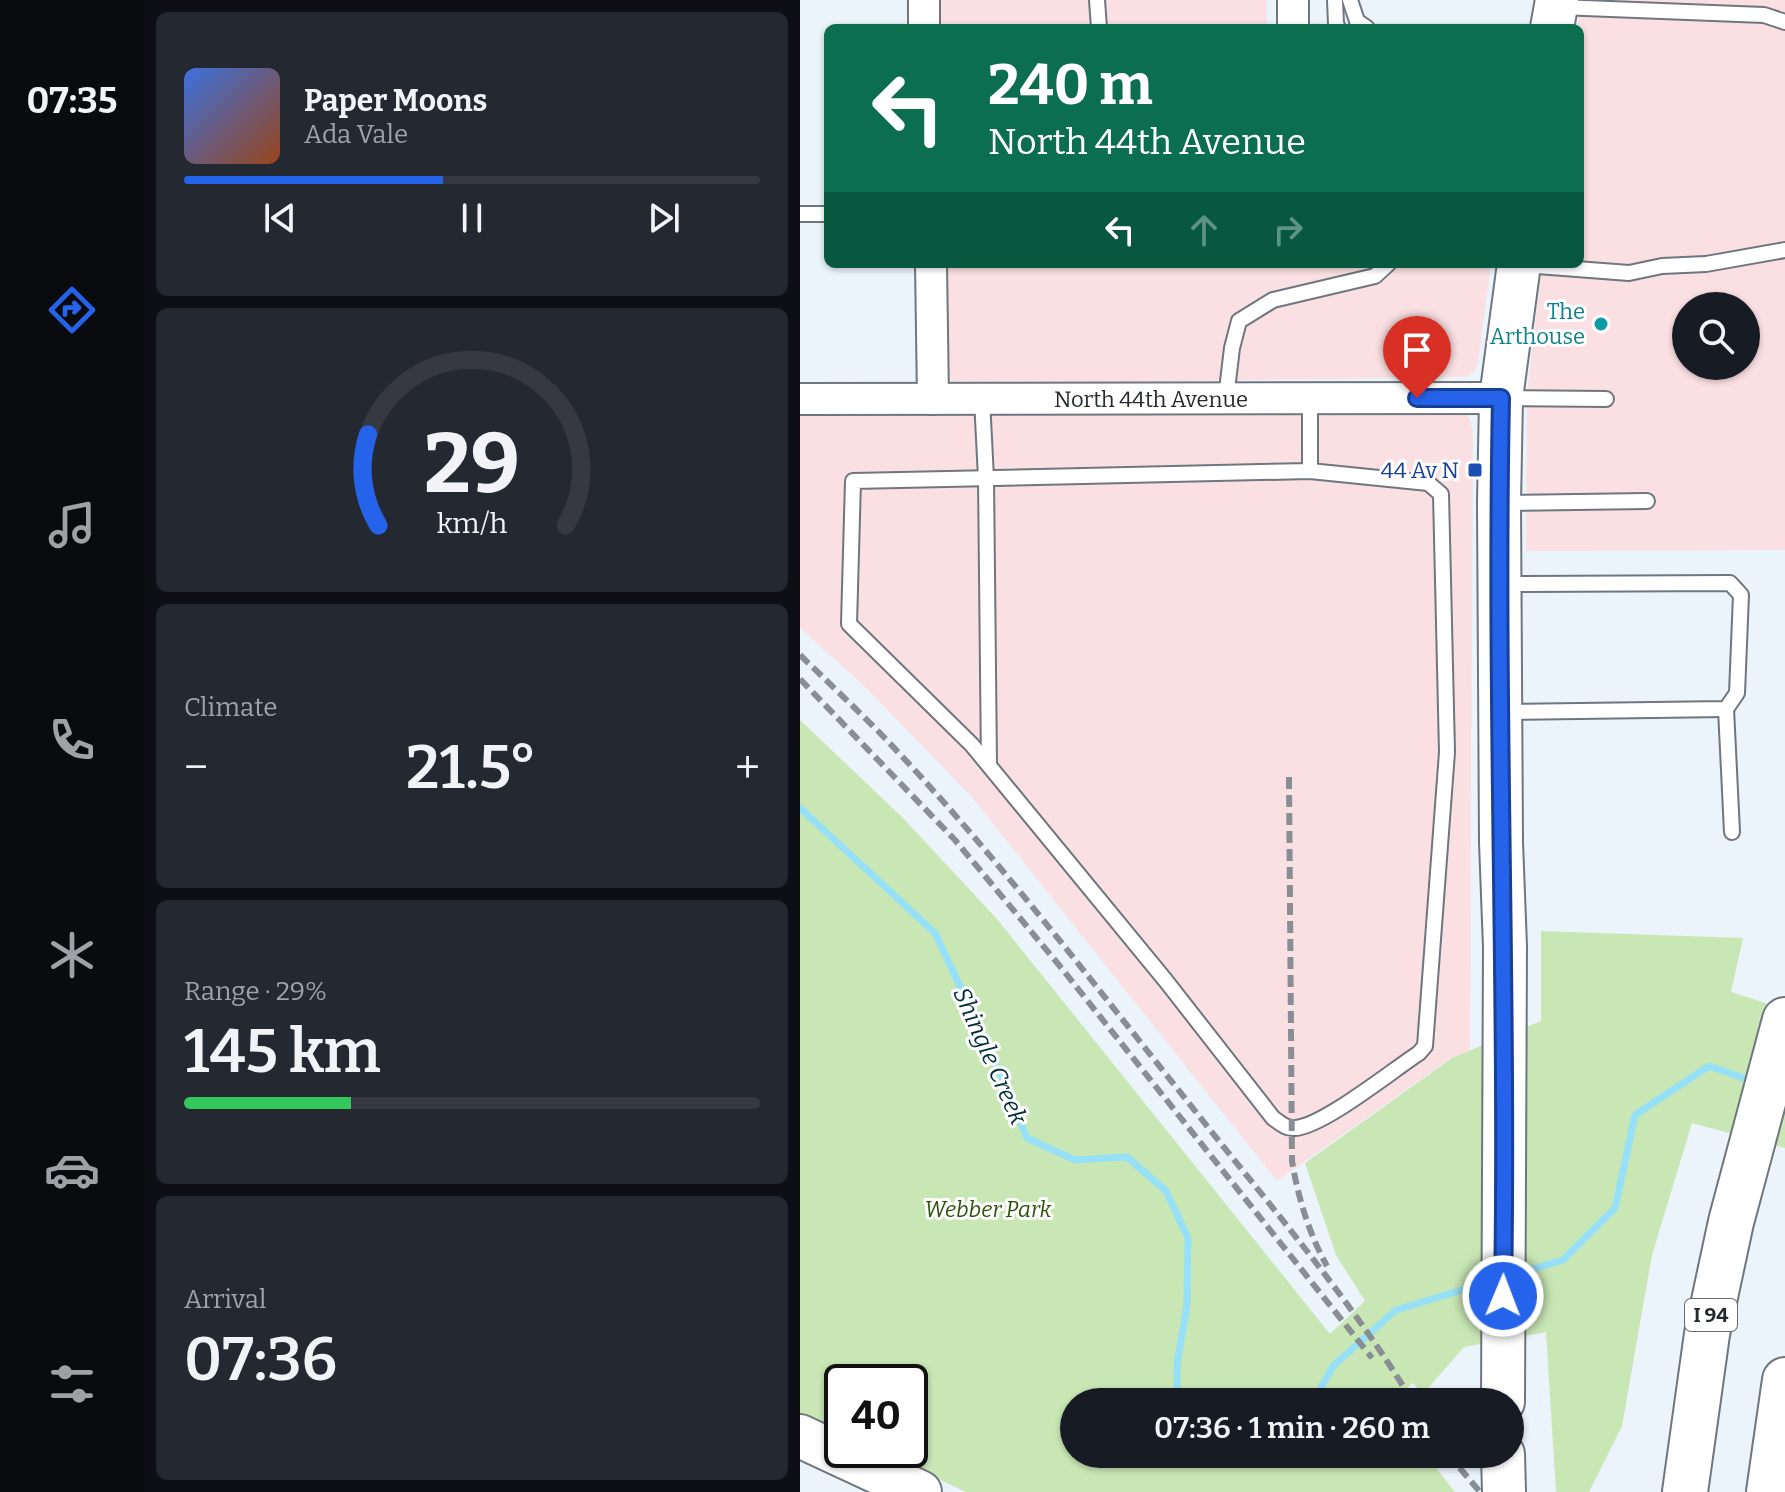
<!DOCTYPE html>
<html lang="en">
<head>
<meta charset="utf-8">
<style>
  :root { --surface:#171b24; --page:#242831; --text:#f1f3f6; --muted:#9ea1a6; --line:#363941; --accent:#2563eb }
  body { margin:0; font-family:Bitter,serif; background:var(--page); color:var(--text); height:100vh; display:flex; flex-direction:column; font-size:30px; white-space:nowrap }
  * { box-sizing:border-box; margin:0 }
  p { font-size:26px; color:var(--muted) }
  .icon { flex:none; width:44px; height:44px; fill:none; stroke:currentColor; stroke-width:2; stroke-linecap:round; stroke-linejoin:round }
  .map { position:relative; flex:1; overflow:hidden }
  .side { display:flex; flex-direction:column; gap:12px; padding:12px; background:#0d0f14; width:656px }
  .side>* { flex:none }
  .hud { position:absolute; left:24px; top:24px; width:760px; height:244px; border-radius:12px; box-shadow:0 2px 6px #0004; background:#0b6e4f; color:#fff; overflow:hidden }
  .fabs { position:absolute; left:872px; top:292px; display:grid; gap:16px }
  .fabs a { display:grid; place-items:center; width:88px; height:88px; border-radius:50%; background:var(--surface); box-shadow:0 2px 6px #0004; font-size:40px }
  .speed { position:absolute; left:24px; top:1364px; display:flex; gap:16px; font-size:40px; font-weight:700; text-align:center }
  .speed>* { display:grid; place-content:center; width:104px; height:104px; border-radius:50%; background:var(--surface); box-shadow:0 2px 6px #0004; line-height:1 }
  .speed .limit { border:4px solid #111; border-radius:12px; background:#fff; color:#111 }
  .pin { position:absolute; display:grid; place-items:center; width:68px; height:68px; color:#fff; margin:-82px -34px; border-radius:50% 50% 50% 0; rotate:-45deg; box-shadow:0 0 8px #0007 }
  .pin .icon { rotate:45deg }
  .me { position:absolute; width:88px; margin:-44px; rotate:1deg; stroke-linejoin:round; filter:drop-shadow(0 0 6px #0008) }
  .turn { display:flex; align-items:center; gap:28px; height:168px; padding:0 32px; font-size:36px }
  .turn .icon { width:104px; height:104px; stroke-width:2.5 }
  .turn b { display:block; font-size:56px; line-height:68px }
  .lanes { display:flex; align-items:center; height:76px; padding:0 32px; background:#0003; justify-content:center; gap:40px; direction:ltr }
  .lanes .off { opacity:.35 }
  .big { font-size:60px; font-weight:600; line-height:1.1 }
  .side .tile { flex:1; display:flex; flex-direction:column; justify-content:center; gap:12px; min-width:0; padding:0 28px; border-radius:12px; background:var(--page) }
  .side .dial { align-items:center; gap:0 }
  .dial svg { height:208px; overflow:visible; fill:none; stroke:var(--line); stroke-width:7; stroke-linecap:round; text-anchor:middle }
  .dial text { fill:var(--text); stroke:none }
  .song { display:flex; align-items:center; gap:24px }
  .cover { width:96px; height:96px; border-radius:12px; background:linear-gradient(135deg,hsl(220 70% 55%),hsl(20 70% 35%)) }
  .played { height:8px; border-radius:4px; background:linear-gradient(90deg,var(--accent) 45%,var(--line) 45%) }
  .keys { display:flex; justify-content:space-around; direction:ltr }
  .heat { display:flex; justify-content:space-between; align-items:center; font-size:44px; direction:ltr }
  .charge { height:12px; border-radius:6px; background:linear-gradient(90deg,#34c759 29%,var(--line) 0) }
  .trip { position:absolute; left:260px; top:1388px; width:464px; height:80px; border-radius:40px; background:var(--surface); box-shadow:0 2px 6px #0004; font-weight:600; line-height:80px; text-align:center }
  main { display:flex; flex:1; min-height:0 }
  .tabs { display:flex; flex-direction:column; width:144px; justify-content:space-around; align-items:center; background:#090b0e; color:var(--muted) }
  .tabs .icon { width:56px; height:56px }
  .tabs .active { color:var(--accent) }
  .tabs b { font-size:36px; color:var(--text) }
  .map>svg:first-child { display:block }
</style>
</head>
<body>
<main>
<nav class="tabs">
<b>07:35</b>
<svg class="icon active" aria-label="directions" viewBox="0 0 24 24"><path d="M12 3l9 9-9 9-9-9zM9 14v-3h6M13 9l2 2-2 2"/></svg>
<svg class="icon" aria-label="music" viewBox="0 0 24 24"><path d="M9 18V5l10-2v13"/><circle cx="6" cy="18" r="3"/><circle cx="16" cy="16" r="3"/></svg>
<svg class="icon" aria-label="phone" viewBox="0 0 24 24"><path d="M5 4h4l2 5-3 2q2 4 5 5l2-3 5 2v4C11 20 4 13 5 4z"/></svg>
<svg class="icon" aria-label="climate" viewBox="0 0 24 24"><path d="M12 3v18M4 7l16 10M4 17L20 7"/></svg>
<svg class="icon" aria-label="car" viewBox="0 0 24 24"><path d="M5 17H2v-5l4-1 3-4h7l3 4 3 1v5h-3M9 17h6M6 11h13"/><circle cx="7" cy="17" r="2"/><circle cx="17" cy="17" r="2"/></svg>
<svg class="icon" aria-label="filters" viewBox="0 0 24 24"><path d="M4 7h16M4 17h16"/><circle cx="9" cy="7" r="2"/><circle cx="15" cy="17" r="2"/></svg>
</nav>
<section class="side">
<div class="tile">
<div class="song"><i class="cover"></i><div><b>Paper Moons</b><p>Ada Vale</p></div></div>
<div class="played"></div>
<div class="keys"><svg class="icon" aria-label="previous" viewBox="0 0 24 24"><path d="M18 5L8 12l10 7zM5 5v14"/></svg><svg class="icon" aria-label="pause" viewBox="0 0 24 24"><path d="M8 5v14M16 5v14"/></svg><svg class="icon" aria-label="next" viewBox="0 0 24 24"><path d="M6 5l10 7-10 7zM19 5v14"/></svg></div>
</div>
<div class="tile dial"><svg viewBox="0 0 100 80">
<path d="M14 69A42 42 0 1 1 86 69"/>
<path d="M14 69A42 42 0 0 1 10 34" stroke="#2563eb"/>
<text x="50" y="56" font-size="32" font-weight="700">29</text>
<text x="50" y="72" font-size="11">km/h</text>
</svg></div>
<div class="tile"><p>Climate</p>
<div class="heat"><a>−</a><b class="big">21.5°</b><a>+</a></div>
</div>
<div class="tile"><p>Range · 29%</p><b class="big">145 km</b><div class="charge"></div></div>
<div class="tile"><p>Arrival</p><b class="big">07:36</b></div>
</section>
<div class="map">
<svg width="985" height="1492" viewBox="0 0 985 1492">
  <rect width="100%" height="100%" fill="#ebf3fb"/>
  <g fill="#fbe0e3" fill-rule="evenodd">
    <polygon points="137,0 466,0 467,28 137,28"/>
    <path d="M781,0H985V550L726,551L727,395L742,264H780V28H777ZM886,306H946V366H886Z"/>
    <polygon points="143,264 691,264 678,363 674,372 666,377 163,384 152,382 145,369"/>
    <polygon points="661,412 669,417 673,431 670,1051 651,1058 477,1181 171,796 62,684 0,628 0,415"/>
  </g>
  <polygon fill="#c9e7b5" points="0,720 103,818 197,919 530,1334 565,1301 536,1255 505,1163 652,1058 741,1021 741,931 943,938 931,992 985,1009 985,1148 892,1123 852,1255 822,1426 789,1492 756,1492 746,1332 664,1347 623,1394 613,1383 591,1402 274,1402 274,1454 625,1454 655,1492 166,1492 76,1450 110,1450 110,1382 42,1382 42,1434 0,1415"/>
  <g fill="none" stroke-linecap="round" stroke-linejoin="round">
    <g stroke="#96e0f8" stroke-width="7">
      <polyline points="0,808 135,933 193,1057 227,1138 275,1160 327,1157 366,1191 388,1238 387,1305 377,1364 377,1402"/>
      <polyline points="716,1274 763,1260 815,1208 835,1115 909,1066 955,1082"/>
      <polyline points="513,1402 533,1366 596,1310 688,1282"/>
    </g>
    <g stroke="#6f767d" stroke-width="18">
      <g id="lane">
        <polyline points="297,0 299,28"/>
        <polyline points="535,0 536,24 538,28"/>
        <polyline points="550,0 557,21 567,28"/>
        <polyline points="759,7 964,15 985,22"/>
        <polyline points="0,214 28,214"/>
        <polyline points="723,265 829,273 862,266 906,264 985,250"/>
        <polyline points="426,398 432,348 439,321 473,300 575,276 588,264"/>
        <path d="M510,398V471L53,481L49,624L172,745L366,981L473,1118C480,1123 486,1129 495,1128C522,1127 593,1070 619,1053L625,1046L647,752L641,494L628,483L510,471"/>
        <polyline points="706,398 806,399"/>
        <polyline points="182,399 186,478 189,765"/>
        <polyline points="703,503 847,501"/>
        <polyline points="703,584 930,583 941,595 937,693 926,709 704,712"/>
        <polyline points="926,709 932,832"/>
      </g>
    </g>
    <g stroke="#6f767d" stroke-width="34">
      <g id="street">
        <polyline points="124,0 124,28"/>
        <polyline points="493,0 493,28"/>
        <polyline points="131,264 133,399"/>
        <polyline points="0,399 701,398"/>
      </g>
    </g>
    <g stroke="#6f767d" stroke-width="46">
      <g id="secondary">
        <polyline points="752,28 757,0"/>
        <polyline points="703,1402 705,947 701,842 699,503 701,398 719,264"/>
        <polyline points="0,1436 120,1492"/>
        <polyline points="703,1454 704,1492"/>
      </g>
    </g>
    <g stroke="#6f767d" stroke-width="48">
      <g id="highway">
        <polyline points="885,1492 907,1334 931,1222 985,1020"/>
        <polyline points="969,1492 985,1380"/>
      </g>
    </g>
    <use href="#lane" stroke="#fff" stroke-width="14"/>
    <use href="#street" stroke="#fff" stroke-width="30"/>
    <use href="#secondary" stroke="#fff" stroke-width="42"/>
    <use href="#highway" stroke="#fff" stroke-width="44"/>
    <g stroke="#888e93" stroke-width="6" stroke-dasharray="12 6" stroke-linecap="butt">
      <path d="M0,655C26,680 52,705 78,731C190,847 288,977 388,1102C465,1200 548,1295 613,1402"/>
      <polyline points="0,679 155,840 259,965 572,1358"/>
      <path d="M489,777L492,1161C498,1197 509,1234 527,1266"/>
      <polyline points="648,1454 680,1492"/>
    </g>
  </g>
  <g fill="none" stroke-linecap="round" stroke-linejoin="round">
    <g stroke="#184099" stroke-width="20">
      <path id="route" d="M617,398H701C695,697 708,996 703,1296"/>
    </g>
    <use href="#route" stroke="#2563eb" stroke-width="14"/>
  </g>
  <circle fill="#0f9aa8" stroke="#fff" stroke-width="3" cx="801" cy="324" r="8"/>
  <rect fill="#1a4fb4" stroke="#fff" stroke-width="3" x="667" y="462" width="16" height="16" rx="4"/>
  <g text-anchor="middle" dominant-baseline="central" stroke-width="6" stroke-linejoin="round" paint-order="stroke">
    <rect fill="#fff" stroke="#686a6c" stroke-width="2" x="885" y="1299" width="52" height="32" rx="6"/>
    <g font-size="20" font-weight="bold" fill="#272a2d">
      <text x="911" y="1315">I 94</text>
    </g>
    <g font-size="22" fill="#0d838f" stroke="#fff" text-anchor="end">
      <text x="785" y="311">The<tspan x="785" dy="25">Arthouse</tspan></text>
    </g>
    <g font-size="22" fill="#272a2d" stroke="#fff">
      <text x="351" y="399">North 44th Avenue</text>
    </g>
    <g font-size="22" fill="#164399" stroke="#fff" text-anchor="end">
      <text x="659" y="470">44 Av N</text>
    </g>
    <g font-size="22" font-style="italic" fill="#2f530d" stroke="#fff">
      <text x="188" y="1209">Webber Park</text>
    </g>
    <g font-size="24" font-style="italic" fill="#002e3b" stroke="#fff">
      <text transform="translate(190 1056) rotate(66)">Shingle Creek</text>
    </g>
  </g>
</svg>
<div class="fabs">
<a><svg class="icon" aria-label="search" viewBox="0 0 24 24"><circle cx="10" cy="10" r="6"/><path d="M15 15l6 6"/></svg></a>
</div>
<div class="speed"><div class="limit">40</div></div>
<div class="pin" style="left:617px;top:398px;background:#d93025"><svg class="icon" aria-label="arrive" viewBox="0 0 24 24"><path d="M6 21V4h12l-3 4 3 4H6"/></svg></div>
<svg class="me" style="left:703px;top:1296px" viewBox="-20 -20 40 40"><circle r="17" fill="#2563eb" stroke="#fff" stroke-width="3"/><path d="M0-11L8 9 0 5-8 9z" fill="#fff"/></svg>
<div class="trip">07:36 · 1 min · 260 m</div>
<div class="hud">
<div class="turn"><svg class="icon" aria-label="left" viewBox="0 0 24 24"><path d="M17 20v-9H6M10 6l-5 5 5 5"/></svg><div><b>240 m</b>North 44th Avenue</div></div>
<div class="lanes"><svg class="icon" aria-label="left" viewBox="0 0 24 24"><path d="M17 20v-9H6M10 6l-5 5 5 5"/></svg><svg class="icon off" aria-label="ahead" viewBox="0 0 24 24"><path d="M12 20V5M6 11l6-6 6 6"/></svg><svg class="icon off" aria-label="right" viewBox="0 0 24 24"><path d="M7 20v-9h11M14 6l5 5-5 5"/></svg></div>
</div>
</div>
</main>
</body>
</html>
